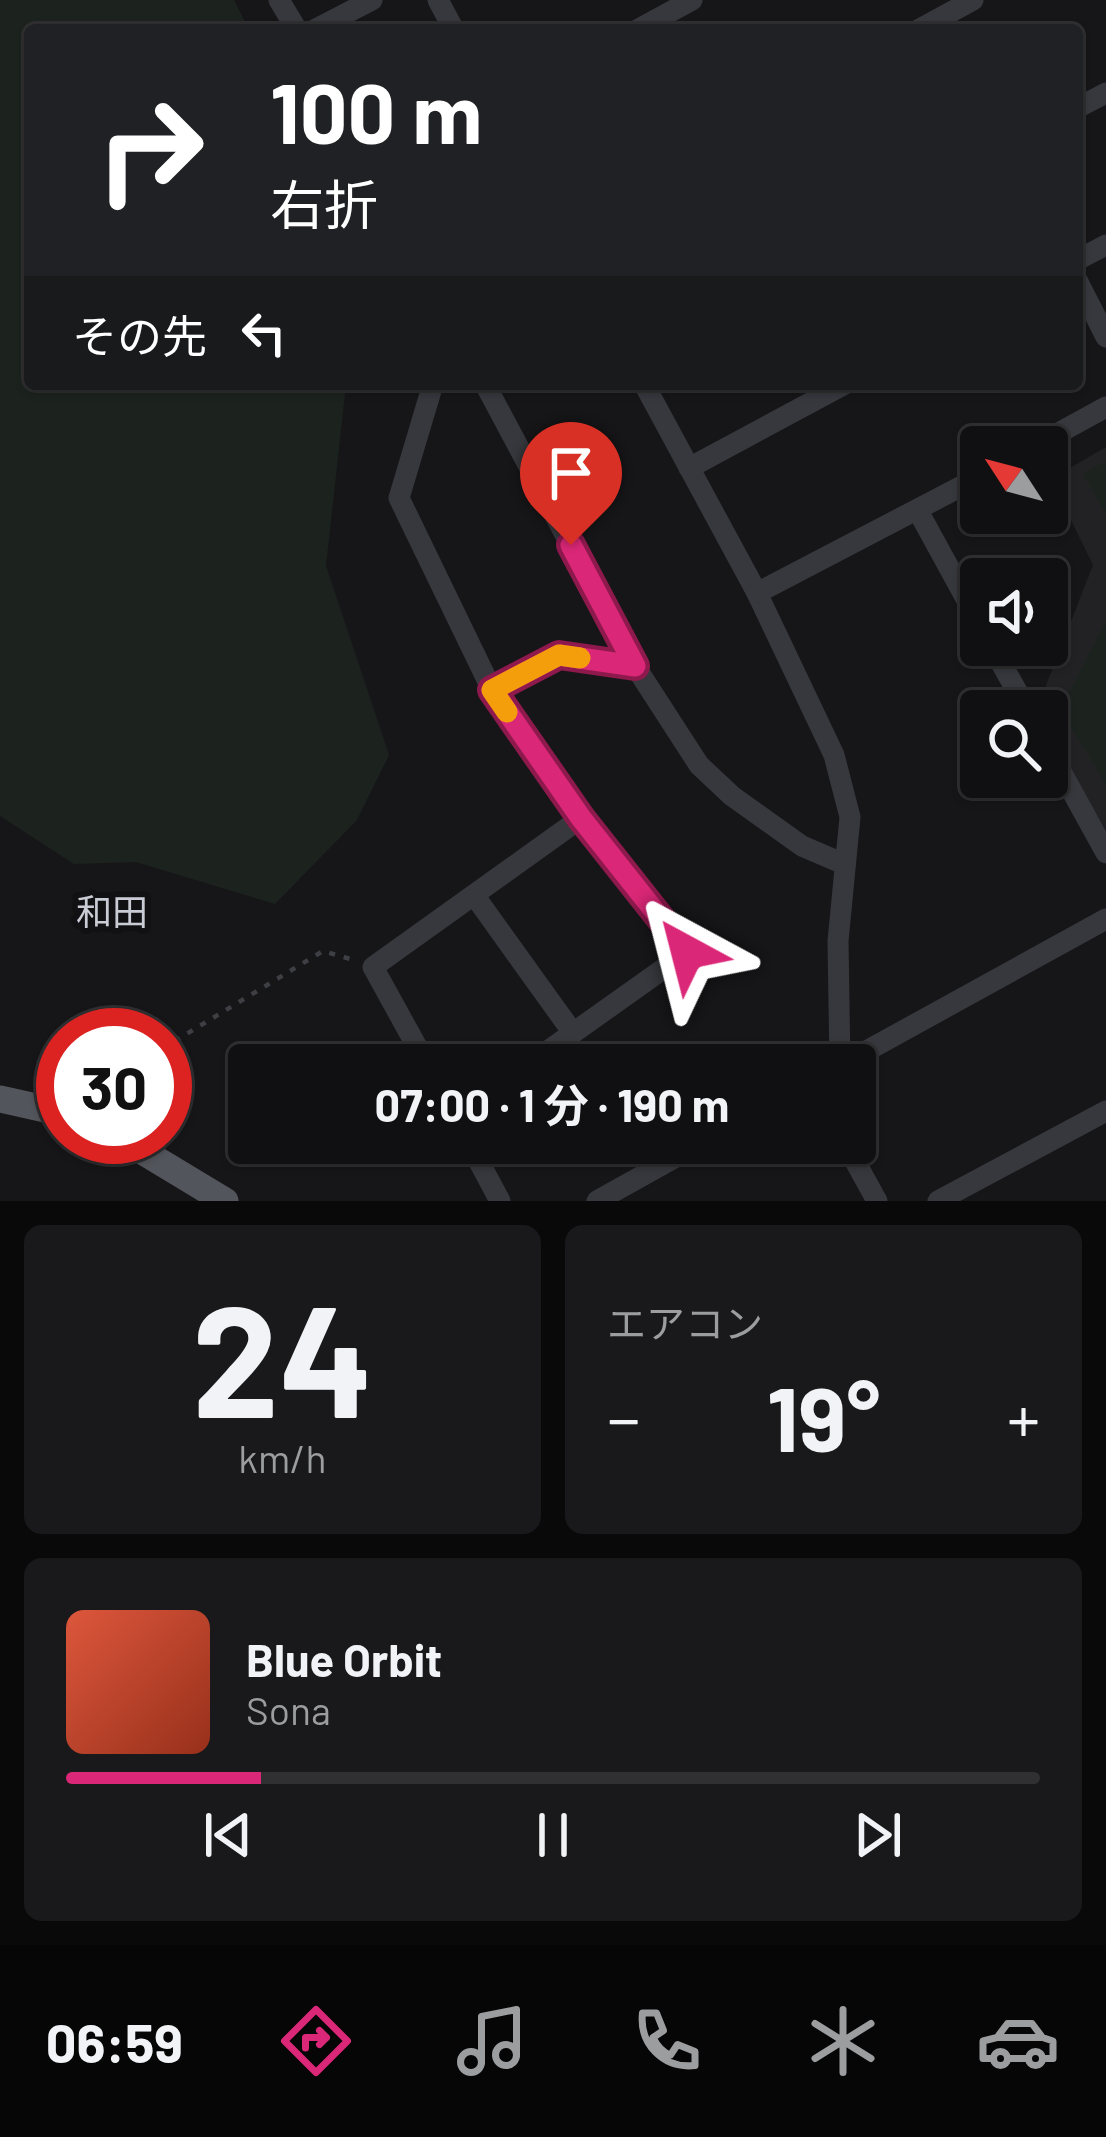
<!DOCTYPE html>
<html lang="ja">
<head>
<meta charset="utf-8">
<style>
  :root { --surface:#101012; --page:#19191b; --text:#f1f3f6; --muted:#9c9d9f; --line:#303032; --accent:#db2777 }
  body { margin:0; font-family:Barlow,"Noto Sans JP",sans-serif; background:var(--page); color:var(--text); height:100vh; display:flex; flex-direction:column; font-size:45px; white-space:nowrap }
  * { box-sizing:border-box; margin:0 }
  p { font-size:39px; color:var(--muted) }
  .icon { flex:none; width:66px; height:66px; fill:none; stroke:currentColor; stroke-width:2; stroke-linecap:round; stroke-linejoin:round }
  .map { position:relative; height:1201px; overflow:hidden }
  .panel { display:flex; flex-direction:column; gap:24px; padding:24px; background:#09090a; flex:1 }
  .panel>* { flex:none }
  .top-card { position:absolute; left:24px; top:24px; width:1059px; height:366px; border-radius:12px; box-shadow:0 3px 9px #0004,0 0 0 3px var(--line); background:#202124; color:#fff; overflow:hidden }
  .needle { width:78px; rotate:306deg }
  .tools { position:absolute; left:960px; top:426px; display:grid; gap:24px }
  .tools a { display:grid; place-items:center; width:108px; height:108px; border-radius:12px; background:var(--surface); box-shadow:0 3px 9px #0004,0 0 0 3px var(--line); font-size:60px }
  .speed { position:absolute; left:36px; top:1008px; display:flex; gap:24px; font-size:60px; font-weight:700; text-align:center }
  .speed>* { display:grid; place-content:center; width:156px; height:156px; border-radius:50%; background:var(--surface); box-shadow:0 3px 9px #0004,0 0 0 3px var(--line); line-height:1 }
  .speed .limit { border:18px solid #d22; background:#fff; color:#111 }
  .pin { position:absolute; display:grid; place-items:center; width:102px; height:102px; color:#fff; margin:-123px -51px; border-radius:50% 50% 50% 0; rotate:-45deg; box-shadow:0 0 12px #0007 }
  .pin .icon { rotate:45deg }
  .me { position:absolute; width:132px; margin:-66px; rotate:322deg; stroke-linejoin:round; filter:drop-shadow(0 0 9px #0008) }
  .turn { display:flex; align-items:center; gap:42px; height:252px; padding:0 48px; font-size:54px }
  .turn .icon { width:156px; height:156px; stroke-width:2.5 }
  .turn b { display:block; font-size:84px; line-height:102px }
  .then { display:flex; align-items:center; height:114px; padding:0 48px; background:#0003; gap:24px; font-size:45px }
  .big { font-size:90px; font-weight:700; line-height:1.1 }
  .panel .widget { flex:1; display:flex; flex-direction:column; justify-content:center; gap:18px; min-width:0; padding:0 42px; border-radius:18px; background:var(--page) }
  .panel .dial { align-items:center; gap:0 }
  .dial b { font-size:156px; line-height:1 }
  .song { display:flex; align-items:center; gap:36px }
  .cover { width:144px; height:144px; border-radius:18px; background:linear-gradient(135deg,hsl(10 70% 55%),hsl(10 70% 35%)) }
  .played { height:12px; border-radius:6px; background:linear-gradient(90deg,var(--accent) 20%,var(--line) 20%) }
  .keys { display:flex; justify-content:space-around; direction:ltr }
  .heat { display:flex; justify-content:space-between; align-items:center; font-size:66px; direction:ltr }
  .panel .tiles { flex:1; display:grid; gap:24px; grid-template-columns:1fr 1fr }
  .widget:last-child { grid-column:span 2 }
  .trip { position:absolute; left:228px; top:1044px; width:648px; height:120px; border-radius:12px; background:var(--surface); box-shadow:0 3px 9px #0004,0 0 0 3px var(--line); font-weight:700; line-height:120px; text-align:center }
  .tab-bar { display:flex; height:192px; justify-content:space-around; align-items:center; background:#060607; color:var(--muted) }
  .tab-bar .icon { width:84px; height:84px }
  .tab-bar .current { color:var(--accent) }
  .tab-bar b { font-size:54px; color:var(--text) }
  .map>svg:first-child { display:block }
</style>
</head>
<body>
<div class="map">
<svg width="1106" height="1201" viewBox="0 0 1106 1201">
  <rect width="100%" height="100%" fill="#161618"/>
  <polygon fill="#222225" points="1106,447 1106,830 1047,733 1047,711 1036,711 1093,565 1051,479"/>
  <g fill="#1c231e">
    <polygon points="0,0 234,0 249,30 30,30 30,384 346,384 326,566 389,755 357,820 275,904 136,862 74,864 0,816"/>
    <polygon points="1106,461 1106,514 1083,474"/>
    <polygon points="1106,620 1106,784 1060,710"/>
  </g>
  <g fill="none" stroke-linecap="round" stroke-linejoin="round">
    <polyline stroke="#3d3f44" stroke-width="4.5" stroke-dasharray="6 9" stroke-linecap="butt" points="165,1052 170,1044 323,951 357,961"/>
    <g stroke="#37383d" stroke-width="21">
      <polyline points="279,0 297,30"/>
      <polyline points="438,0 454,30"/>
      <polyline points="314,30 372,0"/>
      <polyline points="637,30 692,0"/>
      <polyline points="918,30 973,0"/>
      <polyline points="1077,108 1106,93"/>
      <polyline points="1077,260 1106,245"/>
      <polyline points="1077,280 1106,337"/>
      <polyline points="485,384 635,666 699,765 732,796 802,846 844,864"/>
      <polyline points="644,384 757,593 834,755 850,817 838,941 840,1065"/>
      <polyline points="1033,447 1106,407"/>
      <polyline points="689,468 845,384"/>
      <polyline points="918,511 981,626"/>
      <polyline points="757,593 981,476"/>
      <polyline points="991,645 1028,711"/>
      <polyline points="492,690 559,655 635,666"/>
      <polyline points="1047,746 1106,853"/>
      <polyline points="474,895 573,1033"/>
      <polyline points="393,1065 419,1051"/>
      <polyline points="427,1065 373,967 581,818 492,690 399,498 433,384"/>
      <polyline points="528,1065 687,952 581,818"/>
      <polyline points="841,1065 1106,919"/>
      <polyline points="469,1143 500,1201"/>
      <polyline points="845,1143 877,1201"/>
      <polyline points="597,1201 701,1143"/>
      <polyline points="938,1201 1106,1111"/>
    </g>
    <g stroke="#53555c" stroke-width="27">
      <polyline points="0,1099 63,1113"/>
      <polyline points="119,1137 225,1201"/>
    </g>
  </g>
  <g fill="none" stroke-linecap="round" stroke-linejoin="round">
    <g stroke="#8e194d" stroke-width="30">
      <polyline id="route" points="571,545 635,666 559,655 492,690 581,818 687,952"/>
    </g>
    <use href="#route" stroke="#db2777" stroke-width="21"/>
    <polyline stroke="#f59e0b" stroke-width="21" points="507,712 492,690 559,655 580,658"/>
  </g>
  <g text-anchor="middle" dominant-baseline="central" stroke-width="12" stroke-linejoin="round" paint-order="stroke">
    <g font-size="36" fill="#c9ccd4" stroke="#111113">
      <text x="112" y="910">和田</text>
    </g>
  </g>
</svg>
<div class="tools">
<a><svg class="needle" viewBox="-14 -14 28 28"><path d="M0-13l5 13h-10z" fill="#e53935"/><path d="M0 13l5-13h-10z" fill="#9c9d9f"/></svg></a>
<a><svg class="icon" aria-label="sound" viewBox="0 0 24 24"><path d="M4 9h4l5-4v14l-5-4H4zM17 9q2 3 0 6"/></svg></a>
<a><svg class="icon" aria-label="search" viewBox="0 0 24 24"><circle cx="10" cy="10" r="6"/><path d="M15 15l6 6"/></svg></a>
</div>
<div class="speed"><div class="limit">30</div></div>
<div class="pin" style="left:571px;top:545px;background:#d93025"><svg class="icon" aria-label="arrive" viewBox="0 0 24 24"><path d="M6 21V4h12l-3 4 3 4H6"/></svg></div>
<svg class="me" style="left:687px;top:952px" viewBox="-20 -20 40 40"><path d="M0-17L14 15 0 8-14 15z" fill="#db2777" stroke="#fff" stroke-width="4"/></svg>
<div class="trip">07:00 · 1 分 · 190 m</div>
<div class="top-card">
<div class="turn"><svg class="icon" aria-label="right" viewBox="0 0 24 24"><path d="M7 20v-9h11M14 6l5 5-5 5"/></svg><div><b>100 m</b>右折</div></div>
<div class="then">その先<svg class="icon" aria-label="left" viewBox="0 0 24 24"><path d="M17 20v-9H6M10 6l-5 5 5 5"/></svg></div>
</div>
</div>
<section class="panel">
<div class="tiles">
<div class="widget dial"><b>24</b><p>km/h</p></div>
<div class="widget"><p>エアコン</p>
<div class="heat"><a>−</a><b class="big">19°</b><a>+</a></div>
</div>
<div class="widget">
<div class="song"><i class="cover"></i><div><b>Blue Orbit</b><p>Sona</p></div></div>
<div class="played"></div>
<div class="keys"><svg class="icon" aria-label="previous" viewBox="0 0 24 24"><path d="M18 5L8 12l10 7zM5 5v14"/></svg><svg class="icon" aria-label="pause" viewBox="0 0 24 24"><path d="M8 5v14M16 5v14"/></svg><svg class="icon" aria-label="next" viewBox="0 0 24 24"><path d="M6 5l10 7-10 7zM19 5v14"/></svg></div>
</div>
</div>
</section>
<nav class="tab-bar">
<b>06:59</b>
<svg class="icon current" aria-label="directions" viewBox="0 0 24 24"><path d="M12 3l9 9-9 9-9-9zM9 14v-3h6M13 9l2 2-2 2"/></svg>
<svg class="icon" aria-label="music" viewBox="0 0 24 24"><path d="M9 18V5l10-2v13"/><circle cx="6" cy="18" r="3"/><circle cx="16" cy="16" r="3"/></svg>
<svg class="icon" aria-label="phone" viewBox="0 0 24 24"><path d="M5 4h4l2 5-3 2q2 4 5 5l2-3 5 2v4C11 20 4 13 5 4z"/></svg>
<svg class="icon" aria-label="climate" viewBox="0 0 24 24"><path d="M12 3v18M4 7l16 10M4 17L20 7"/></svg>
<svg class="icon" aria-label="car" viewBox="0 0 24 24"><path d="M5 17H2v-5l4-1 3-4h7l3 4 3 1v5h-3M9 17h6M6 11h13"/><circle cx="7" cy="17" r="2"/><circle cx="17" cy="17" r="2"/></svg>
</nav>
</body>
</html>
